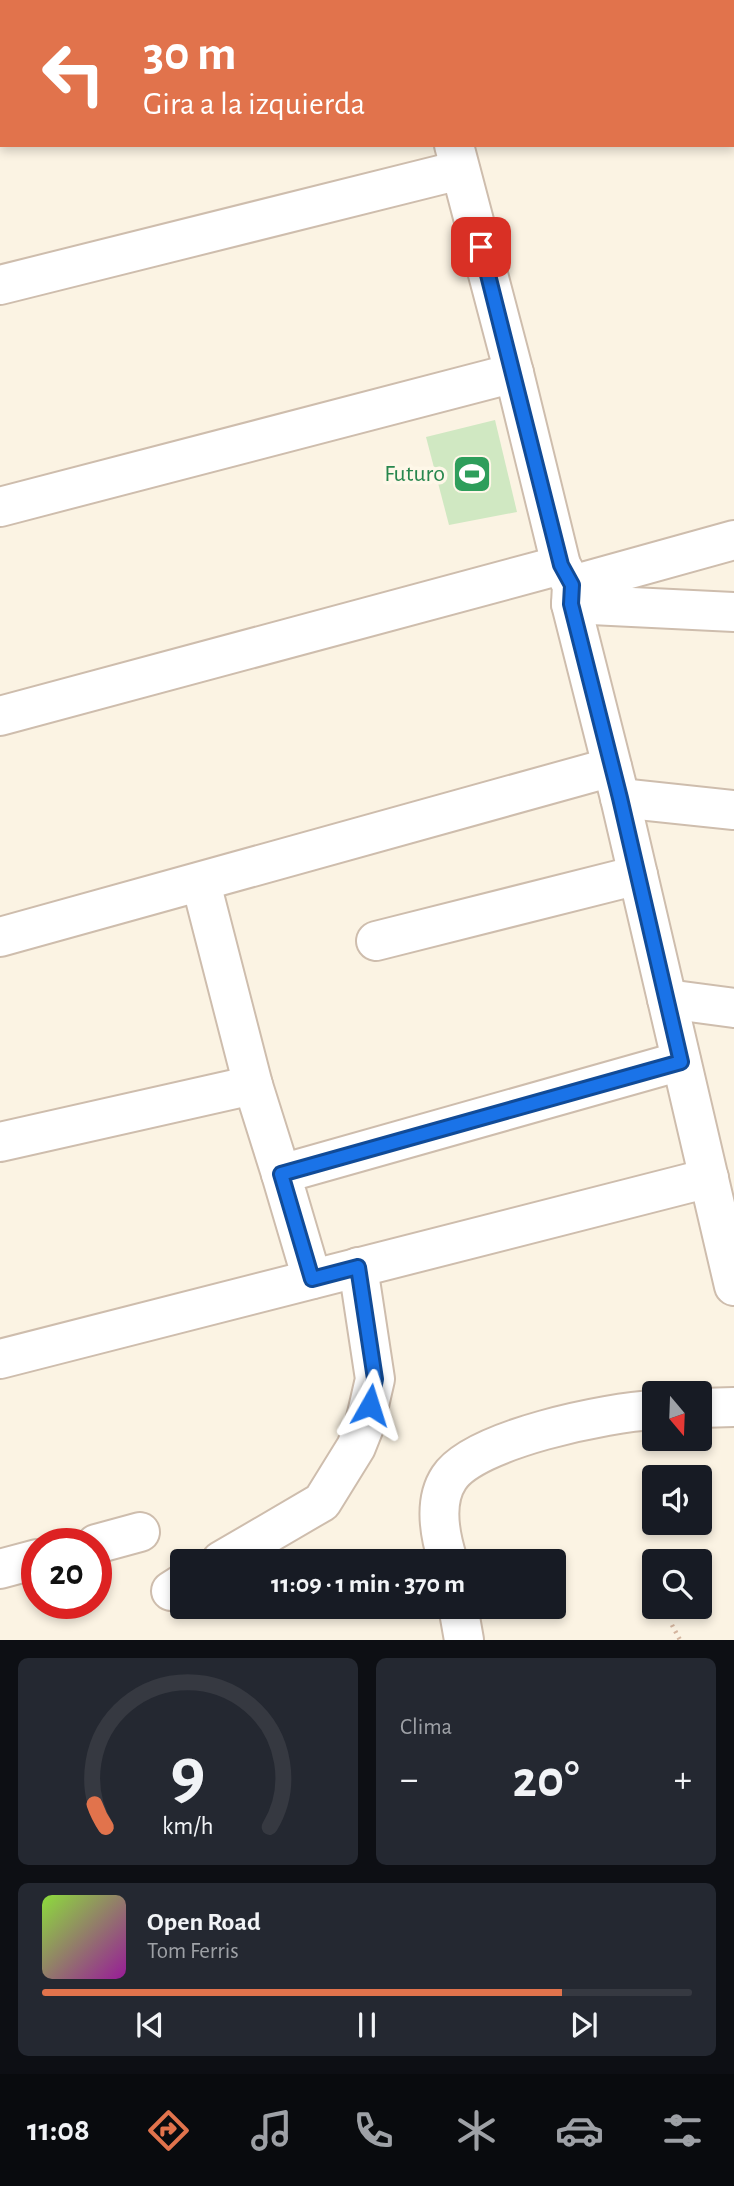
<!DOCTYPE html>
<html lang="es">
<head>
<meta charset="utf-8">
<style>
  :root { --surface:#171b24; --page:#242831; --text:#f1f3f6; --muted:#9ea1a6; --line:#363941; --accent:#e1734c }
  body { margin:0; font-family:"Alegreya Sans",sans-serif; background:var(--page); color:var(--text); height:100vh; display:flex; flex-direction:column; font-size:26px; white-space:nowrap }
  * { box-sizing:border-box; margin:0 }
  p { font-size:23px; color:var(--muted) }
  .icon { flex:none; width:38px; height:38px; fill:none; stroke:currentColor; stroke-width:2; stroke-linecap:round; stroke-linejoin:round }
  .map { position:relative; height:1640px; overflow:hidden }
  .side { display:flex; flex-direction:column; gap:18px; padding:18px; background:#0d0f14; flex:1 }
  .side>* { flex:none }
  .guide { position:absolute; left:0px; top:0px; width:735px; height:147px; box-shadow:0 4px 10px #0003; background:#e1734c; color:#fff; overflow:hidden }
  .needle { width:46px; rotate:161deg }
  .buttons { position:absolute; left:642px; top:1381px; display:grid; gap:14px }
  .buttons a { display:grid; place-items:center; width:70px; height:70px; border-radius:7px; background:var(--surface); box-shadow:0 4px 10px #0003; font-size:35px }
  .speed { position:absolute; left:21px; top:1528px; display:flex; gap:14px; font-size:35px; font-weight:700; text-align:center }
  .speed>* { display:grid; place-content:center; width:91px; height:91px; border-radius:50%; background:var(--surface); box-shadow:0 4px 10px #0003; line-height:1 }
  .speed .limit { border:10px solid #d22; background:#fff; color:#111 }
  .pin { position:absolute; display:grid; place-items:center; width:60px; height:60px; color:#fff; margin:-30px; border-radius:14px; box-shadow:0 4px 10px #0006 }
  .me { position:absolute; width:77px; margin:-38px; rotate:6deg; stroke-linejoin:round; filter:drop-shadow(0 0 5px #0008) }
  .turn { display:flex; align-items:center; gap:24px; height:147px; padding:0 28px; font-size:32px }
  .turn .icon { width:91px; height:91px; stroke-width:2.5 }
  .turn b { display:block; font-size:49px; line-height:60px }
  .big { font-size:52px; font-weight:600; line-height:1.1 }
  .side .widget { flex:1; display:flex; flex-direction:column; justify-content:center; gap:10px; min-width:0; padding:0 24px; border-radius:10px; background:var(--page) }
  .side .dial { align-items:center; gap:0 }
  .dial svg { height:182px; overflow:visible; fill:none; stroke:var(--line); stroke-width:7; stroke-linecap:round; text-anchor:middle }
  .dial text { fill:var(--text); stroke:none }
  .song { display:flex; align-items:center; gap:21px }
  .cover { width:84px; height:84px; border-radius:10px; background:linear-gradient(135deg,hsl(90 70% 55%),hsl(300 70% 35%)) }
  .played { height:7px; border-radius:4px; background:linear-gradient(90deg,var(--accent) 80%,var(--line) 80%) }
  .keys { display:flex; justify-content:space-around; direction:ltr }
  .heat { display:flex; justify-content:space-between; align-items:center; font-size:38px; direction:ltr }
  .side .tiles { flex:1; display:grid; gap:18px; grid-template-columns:1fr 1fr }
  .widget:last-child { grid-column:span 2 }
  .trip { position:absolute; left:170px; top:1549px; width:396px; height:70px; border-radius:7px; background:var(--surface); box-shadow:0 4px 10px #0003; font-weight:600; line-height:70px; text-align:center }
  .dock { display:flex; height:112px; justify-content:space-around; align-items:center; background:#090b0e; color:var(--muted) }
  .dock .icon { width:49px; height:49px }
  .dock .current { color:var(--accent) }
  .dock b { font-size:32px; color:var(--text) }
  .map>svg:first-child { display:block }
</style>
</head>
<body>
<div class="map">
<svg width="734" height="1640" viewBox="0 0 734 1640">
  <rect width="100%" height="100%" fill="#fbf3e3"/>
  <polygon fill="#d0e8c2" points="495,420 517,512 449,525 426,437"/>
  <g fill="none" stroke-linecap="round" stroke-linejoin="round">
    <g stroke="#cebdad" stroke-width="42">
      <g id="minor">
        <polyline points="415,0 415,2"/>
        <polyline points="284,2 288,0"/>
        <polyline points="0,74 2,74"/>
        <polyline points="454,145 514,373 561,565 572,585 571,604 620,798 734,1286"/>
        <polyline points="0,285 460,170"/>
        <polyline points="0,507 514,373"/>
        <polyline points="572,585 734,540"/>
        <polyline points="571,604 734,612"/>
        <polyline points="0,716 561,565"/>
        <polyline points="620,798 734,810"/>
        <polyline points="201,883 253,1085 281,1174"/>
        <polyline points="0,937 612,767"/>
        <polyline points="376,941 638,875"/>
        <polyline points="667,999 734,1008"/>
        <polyline points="0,1142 253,1085"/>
        <polyline points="312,1279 281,1174 681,1061"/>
        <polyline points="0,1359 709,1178"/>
        <polyline points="700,1408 734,1407"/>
        <polyline points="96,1544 140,1532"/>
        <polyline points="221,1561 322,1502 356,1447 364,1427 375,1379 358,1267"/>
        <path d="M448,1561C440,1536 433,1502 449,1478C474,1439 609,1412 654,1410"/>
        <polyline points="0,1569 37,1559"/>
        <polyline points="171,1591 182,1584"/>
        <polyline points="458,1606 464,1640"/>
      </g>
    </g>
    <polyline stroke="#d4b59f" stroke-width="4.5" stroke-dasharray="2 5" stroke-linecap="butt" points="672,1625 680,1640"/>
    <use href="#minor" stroke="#fff" stroke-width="38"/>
  </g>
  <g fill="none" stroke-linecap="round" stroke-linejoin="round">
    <g stroke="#114b97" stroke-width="18">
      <polyline id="route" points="370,1405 375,1379 358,1267 312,1279 281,1174 681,1062 620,798 571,604 572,585 561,565 481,247"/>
    </g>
    <use href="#route" stroke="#1a73e8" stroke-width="12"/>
  </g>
  <defs>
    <g id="stadium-square" transform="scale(2.0125)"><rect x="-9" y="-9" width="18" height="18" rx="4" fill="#2e9e5b" stroke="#fef7e8"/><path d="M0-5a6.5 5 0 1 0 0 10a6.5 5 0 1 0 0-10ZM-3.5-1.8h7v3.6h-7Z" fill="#fff"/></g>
  </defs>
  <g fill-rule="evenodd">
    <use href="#stadium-square" x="472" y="474"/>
  </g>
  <g text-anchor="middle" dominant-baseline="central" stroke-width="7" stroke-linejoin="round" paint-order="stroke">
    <g font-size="24" fill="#27864d" stroke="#fef7e8" text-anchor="end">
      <text x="445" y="474">Futuro</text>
    </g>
  </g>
</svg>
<div class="buttons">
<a><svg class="needle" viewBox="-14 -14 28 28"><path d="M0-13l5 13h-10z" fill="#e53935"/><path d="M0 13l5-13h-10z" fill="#9ea1a6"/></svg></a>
<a><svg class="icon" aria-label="sound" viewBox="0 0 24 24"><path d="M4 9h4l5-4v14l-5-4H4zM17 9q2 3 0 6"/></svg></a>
<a><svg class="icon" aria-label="search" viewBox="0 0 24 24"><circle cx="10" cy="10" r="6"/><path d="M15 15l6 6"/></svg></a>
</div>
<div class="speed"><div class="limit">20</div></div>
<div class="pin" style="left:481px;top:247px;background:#d93025"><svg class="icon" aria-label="arrive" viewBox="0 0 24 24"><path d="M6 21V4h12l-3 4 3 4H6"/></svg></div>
<svg class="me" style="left:370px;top:1405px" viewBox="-20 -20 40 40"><path d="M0-17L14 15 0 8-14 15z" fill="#1a73e8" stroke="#fff" stroke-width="4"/></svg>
<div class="trip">11:09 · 1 min · 370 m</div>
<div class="guide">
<div class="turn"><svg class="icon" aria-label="left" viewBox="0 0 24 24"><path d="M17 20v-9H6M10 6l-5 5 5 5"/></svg><div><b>30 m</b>Gira a la izquierda</div></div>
</div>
</div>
<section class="side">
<div class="tiles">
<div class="widget dial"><svg viewBox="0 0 100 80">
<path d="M14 69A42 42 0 1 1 86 69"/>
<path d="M14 69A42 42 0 0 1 9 59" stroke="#e1734c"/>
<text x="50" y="56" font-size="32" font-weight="700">9</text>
<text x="50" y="72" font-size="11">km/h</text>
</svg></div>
<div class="widget"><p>Clima</p>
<div class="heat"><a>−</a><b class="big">20°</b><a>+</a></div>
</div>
<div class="widget">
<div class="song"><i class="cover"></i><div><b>Open Road</b><p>Tom Ferris</p></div></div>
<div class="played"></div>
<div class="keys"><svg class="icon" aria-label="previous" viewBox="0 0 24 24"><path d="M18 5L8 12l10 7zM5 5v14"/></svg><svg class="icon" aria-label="pause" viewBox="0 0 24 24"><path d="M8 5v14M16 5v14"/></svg><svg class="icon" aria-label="next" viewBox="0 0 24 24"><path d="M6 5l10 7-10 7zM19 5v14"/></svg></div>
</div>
</div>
</section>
<nav class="dock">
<b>11:08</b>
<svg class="icon current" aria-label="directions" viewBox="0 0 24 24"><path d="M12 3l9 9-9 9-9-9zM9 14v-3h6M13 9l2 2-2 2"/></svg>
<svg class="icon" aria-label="music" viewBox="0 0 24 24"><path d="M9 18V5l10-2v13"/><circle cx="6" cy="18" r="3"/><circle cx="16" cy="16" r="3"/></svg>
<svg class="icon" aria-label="phone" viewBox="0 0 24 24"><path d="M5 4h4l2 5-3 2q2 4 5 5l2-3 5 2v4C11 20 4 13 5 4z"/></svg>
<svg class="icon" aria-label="climate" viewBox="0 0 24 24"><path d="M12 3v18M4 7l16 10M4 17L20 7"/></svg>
<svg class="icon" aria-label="car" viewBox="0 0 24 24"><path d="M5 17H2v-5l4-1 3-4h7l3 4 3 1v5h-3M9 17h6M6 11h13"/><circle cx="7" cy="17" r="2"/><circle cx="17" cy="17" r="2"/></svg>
<svg class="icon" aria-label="filters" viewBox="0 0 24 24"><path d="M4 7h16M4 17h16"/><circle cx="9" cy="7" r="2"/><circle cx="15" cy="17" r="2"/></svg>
</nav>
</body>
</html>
